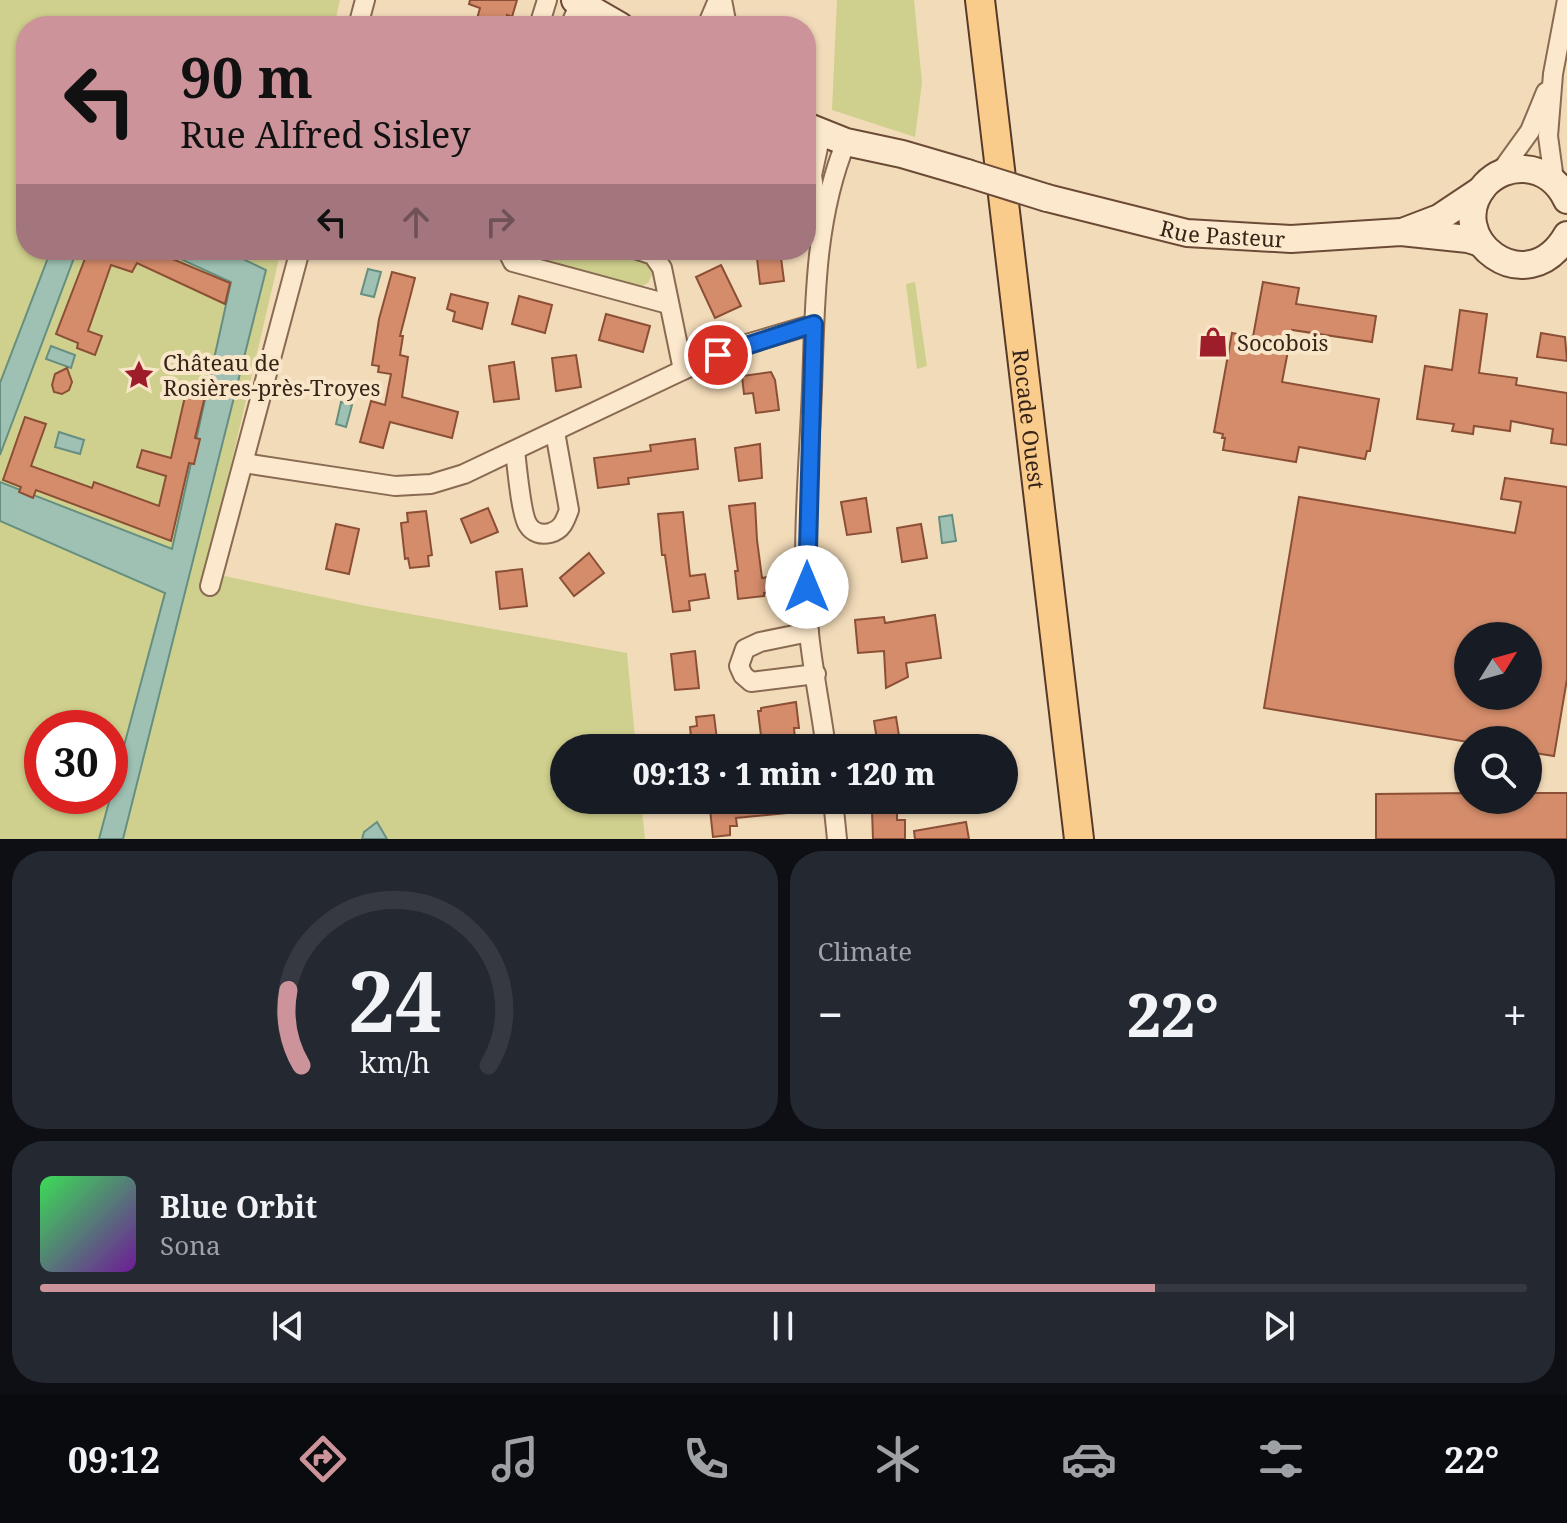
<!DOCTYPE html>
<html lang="en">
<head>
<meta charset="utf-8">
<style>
  :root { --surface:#171b24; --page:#242831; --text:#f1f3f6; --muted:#9ea1a6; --line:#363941; --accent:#cc939b }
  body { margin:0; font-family:"Noto Serif",serif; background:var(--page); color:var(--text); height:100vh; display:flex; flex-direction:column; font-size:30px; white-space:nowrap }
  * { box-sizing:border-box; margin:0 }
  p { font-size:26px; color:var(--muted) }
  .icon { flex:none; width:44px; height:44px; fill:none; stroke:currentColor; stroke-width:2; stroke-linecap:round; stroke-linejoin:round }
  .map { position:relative; height:839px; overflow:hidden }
  .details { display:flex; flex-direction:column; gap:12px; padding:12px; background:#0d0f14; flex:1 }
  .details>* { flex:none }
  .top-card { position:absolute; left:16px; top:16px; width:800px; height:244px; border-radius:32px; box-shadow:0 2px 6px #0004; background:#cc939b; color:#111; overflow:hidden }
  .needle { width:52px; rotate:53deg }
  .tools { position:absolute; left:1454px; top:622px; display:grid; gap:16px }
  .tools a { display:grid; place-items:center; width:88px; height:88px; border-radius:50%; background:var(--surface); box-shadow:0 2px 6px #0004; font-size:40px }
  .speed { position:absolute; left:24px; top:710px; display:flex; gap:16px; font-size:40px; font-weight:700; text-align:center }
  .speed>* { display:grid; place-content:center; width:104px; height:104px; border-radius:50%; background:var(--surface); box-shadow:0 2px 6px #0004; line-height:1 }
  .speed .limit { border:12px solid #d22; background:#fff; color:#111 }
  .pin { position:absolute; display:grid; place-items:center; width:68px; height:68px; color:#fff; margin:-34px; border:4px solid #fff; border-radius:50%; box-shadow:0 2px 8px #0007 }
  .me { position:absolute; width:88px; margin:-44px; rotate:0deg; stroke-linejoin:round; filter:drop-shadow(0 0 6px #0008) }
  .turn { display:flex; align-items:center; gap:28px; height:168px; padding:0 32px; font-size:36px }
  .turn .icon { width:104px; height:104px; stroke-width:2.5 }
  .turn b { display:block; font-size:56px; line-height:68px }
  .lanes { display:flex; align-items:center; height:76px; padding:0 32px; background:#0003; justify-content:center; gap:40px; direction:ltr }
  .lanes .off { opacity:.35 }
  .big { font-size:60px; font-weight:800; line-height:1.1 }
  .details .card { flex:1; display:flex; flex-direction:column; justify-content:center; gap:12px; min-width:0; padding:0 28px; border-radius:32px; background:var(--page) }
  .details .dial { align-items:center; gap:0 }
  .dial svg { height:208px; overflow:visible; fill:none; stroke:var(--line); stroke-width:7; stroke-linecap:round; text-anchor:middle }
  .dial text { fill:var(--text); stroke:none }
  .song { display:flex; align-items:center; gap:24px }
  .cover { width:96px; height:96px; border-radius:12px; background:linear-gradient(135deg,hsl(130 70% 55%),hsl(280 70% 35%)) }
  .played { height:8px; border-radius:4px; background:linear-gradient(90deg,var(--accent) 75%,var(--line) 75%) }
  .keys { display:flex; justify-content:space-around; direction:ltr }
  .heat { display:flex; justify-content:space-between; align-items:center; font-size:44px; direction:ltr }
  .details .tiles { flex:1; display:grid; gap:12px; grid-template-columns:1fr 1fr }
  .card:last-child { grid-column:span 2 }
  .trip { position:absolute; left:550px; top:734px; width:468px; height:80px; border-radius:40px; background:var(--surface); box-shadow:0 2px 6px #0004; font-weight:800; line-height:80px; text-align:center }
  .tab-bar { display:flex; height:128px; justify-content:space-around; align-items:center; background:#090b0e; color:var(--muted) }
  .tab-bar .icon { width:56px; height:56px }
  .tab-bar .selected { color:var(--accent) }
  .tab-bar b { font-size:36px; color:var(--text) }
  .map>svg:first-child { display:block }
</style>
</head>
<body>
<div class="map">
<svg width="1567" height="839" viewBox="0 0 1567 839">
  <rect width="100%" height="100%" fill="#f2dbb9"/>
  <g fill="#cfd08d" fill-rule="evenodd">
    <path d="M0,0H340L334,26H26V250H281L206,572L366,606L627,653L636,748H564V800H641L645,839H0ZM42,728H110V796H42Z"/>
    <polygon points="837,0 914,0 922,83 915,137 832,110"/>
    <polygon points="516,250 618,250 649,260 654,271 648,283 638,288 518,255"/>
    <polygon points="915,282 927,366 917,369 906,284"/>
  </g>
  <g fill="#9ec1b3" stroke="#668f81" stroke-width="2">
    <polygon points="51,250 77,250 0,455 0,383"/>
    <polygon points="161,250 224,250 266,270 123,839 99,839 165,593 0,521 0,482 172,549 231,282"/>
    <polygon points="368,269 381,272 374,297 361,294"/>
    <polygon points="51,346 75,355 71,368 46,359"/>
    <polygon points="341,402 352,405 346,427 336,424"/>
    <polygon points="59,432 84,440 80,454 55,447"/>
    <polygon points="952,515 956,541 942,543 939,517"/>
    <polygon points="377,822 387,839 362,839 364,832"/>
  </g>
  <g fill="#d48c6b" stroke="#8b4f36" stroke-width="2" fill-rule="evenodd">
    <polygon points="470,0 517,0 512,17 507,15 506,26 475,26 480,8 469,4"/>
    <polygon points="76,250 151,250 230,283 225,304 137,263 132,272 111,265 88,331 102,336 95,355 77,348 78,343 56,334 86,256"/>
    <polygon points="756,250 780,250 784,281 760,284"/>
    <polygon points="721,265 741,306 715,318 696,277"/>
    <polygon points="392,272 415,278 400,336 403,336 400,355 408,357 402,397 458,412 452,438 390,422 383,448 360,442 371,401 385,405 391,374 378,372 379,366 372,365 379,319"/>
    <polygon points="1263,282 1299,288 1296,304 1376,316 1372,342 1292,330 1282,382 1379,399 1370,451 1367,451 1365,459 1299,447 1296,462 1223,450 1225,438 1222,438 1223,434 1214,432 1232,333 1253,337"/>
    <polygon points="451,294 488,303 482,329 453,321 455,312 447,309"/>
    <polygon points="519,296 552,305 545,333 512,324"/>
    <polygon points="1460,310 1487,314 1479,373 1517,378 1516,385 1567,393 1567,445 1551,443 1553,429 1511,421 1510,431 1474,426 1473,434 1452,431 1454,424 1417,419 1425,366 1452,370"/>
    <polygon points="606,314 650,326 643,352 599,340"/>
    <polygon points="1541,333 1565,337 1567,361 1537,357"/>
    <polygon points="576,355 581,387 556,391 552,358"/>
    <polygon points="514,362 519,399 494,402 489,366"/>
    <polygon points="67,368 72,382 69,390 62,394 54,392 52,385 55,374"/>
    <polygon points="771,372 775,380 779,410 756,413 753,393 744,394 742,376"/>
    <polygon points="186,392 205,396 195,438 200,439 194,464 189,463 171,541 36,490 33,498 19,492 21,487 3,480 25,417 46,424 31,466 92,488 94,482 159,506 166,476 137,467 142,450 171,458"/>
    <polygon points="695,439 698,469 628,478 629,484 598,488 594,458 651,451 650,445"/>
    <polygon points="760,444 762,478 739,481 735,448"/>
    <path d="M1505,478L1567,487V679L1554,756L1528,752V740L1468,742L1264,708L1299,497L1515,533L1521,502L1501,499ZM1468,636H1528V696H1468Z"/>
    <polygon points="866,498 871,532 847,535 841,502"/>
    <polygon points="755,503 757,540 762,578 768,577 770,593 764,593 764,596 738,599 735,571 738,571 729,506"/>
    <polygon points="488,508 498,532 471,543 461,519"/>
    <polygon points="426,511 432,555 428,556 429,566 410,568 408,558 405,559 401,523 408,522 407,513"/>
    <polygon points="683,512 690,576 705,574 709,598 689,601 690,610 673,612 665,555 662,555 658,514"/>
    <polygon points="336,524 359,529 349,574 326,569"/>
    <polygon points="921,524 927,558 902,562 897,528"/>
    <polygon points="589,553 604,573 574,596 560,578"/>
    <polygon points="522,569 527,606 500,609 496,572"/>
    <polygon points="935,615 941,658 906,663 908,677 886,688 884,651 858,653 855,620 884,617 885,623"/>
    <polygon points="695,651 699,688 675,690 671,654"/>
    <polygon points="796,702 799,728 794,728 795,739 762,744 758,711 761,711 761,708"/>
    <polygon points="714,715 718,748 692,748 690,727 697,726 696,717"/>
    <polygon points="896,717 901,748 881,748 880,740 877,740 874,721"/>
    <polygon points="1468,793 1468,800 1528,800 1528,793 1567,793 1567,839 1376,839 1376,794"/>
    <polygon points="709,800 815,800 816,810 736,818 737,826 730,826 730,835 713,837"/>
    <polygon points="897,810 897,820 905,820 905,839 873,839 872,811"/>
    <polygon points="966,822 969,839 915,839 914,831"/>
  </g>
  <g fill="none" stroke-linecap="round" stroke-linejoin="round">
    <g stroke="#896a52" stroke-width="22">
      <g id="street">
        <polyline points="722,0 727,26"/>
        <polyline points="358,26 365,0"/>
        <polyline points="539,26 547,0"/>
        <polyline points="570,26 580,3"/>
        <polyline points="707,26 718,0"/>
        <polyline points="1499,174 1530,131 1546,92"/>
        <polyline points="1554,180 1548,136 1553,74 1567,0"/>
        <polyline points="819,225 812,175 821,134"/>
        <polyline points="507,250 513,262 668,304"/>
        <polyline points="638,250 653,255 662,268 683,370"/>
        <path d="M515,451C517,466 521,515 528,525C533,533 541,535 550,533C562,530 565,521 569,510L555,432"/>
        <polyline points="244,463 395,486 431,484 464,474 683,370 740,346 814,324"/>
        <polyline points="210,586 300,250"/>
        <polyline points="809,632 760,642 745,649 739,666 743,675 751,682 816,674"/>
        <path d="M826,748C821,710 813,672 809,633C800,555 809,468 812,389C815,306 814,220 846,142"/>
        <polyline points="833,800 837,839"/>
      </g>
    </g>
    <g stroke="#6b4b36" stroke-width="30">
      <g id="secondary">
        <polyline points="575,0 620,26"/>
        <polyline points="806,126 846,142 902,154 967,173"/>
        <path id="s1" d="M1047,198L1187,233L1291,239L1401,232L1468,239L1481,243"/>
        <path d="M1567,200C1559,183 1544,170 1524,169C1510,168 1495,174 1485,185C1440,237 1527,305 1567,235"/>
        <polyline points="1405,231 1439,218 1481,190"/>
      </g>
    </g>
    <g stroke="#563928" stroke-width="32">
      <g id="primary">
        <path id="s2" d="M980,0L1079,839"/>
      </g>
    </g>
    <use href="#street" stroke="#fce9cd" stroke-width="18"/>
    <use href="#secondary" stroke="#fce9cd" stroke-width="26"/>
    <use href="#primary" stroke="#facc8b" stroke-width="28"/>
    <g stroke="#6b4b36" stroke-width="30" stroke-linecap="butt">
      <polyline id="secondary-bridge" points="967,173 1047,198"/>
    </g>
    <use href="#secondary-bridge" stroke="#fce9cd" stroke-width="26"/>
  </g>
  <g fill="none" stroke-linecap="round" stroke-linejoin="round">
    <g stroke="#114b97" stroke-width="20">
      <polyline id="route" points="718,355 814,324 807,587"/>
    </g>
    <use href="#route" stroke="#1a73e8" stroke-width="14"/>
  </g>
  <defs>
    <g id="shop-bare" transform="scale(2.4)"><path d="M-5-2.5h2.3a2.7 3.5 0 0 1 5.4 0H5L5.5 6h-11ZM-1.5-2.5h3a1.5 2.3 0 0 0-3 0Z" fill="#9e1d2b" stroke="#f9e6c9" stroke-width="2.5" paint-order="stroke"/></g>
    <g id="sight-bare" transform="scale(2.4)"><path d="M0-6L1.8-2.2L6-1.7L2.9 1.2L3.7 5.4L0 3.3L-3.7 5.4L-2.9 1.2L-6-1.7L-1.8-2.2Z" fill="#9e1d2b" stroke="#f9e6c9" stroke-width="2.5" paint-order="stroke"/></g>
  </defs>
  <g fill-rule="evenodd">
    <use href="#shop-bare" x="1213" y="342"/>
    <use href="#sight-bare" x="139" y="375"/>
  </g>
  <g text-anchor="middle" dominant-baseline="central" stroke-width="8" stroke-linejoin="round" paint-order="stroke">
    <g font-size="22" fill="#372419" stroke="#f9e6c9">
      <text stroke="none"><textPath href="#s1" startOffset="180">Rue Pasteur</textPath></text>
      <text stroke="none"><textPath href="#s2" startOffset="422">Rocade Ouest</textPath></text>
    </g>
    <g font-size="22" fill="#372419" stroke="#f9e6c9" text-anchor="start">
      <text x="1237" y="342">Socobois</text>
      <text x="163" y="362">Château de<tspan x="163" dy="25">Rosières-près-Troyes</tspan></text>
    </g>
  </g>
</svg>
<div class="tools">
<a><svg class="needle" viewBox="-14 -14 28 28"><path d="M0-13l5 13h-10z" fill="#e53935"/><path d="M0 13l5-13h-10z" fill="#9ea1a6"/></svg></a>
<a><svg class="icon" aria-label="search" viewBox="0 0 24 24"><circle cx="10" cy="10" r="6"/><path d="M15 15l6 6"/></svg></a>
</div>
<div class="speed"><div class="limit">30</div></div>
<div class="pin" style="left:718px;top:355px;background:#d93025"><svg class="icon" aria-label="arrive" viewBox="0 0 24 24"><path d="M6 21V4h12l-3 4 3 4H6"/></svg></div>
<svg class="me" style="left:807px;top:587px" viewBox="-20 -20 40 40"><circle r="19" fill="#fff"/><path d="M0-13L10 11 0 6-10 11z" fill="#1a73e8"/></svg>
<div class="trip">09:13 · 1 min · 120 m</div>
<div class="top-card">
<div class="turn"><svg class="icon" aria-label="left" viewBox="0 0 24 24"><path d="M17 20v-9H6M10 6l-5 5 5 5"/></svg><div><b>90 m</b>Rue Alfred Sisley</div></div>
<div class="lanes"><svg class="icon" aria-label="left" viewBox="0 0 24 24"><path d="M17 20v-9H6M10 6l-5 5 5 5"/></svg><svg class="icon off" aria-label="ahead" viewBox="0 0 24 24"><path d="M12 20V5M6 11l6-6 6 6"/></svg><svg class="icon off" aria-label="right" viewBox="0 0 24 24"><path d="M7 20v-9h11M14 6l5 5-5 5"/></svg></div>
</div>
</div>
<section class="details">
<div class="tiles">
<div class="card dial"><svg viewBox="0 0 100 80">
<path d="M14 69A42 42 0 1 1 86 69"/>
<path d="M14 69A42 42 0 0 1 9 40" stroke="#cc939b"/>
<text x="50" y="56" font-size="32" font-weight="700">24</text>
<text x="50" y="72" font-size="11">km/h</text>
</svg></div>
<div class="card"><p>Climate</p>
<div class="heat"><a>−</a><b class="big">22°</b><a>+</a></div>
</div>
<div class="card">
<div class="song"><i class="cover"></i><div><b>Blue Orbit</b><p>Sona</p></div></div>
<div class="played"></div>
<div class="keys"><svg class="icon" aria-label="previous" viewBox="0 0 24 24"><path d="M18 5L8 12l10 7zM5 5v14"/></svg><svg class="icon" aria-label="pause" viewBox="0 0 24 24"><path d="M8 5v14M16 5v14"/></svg><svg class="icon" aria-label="next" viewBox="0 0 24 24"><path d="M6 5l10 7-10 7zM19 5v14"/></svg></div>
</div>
</div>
</section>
<nav class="tab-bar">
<b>09:12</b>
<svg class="icon selected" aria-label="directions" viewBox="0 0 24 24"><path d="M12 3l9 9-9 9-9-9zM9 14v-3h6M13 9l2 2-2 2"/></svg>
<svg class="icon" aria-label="music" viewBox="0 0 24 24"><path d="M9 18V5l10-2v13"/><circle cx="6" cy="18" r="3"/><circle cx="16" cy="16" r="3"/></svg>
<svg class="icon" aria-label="phone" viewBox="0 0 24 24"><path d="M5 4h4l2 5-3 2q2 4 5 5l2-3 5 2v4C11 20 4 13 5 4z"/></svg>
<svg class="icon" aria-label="climate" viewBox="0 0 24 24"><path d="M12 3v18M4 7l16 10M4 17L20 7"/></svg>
<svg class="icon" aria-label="car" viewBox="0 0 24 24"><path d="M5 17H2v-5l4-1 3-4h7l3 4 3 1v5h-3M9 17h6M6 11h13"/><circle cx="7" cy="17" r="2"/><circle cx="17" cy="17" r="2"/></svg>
<svg class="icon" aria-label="filters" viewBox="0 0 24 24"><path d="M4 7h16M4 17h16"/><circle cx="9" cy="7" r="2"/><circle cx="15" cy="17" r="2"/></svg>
<b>22°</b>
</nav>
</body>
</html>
